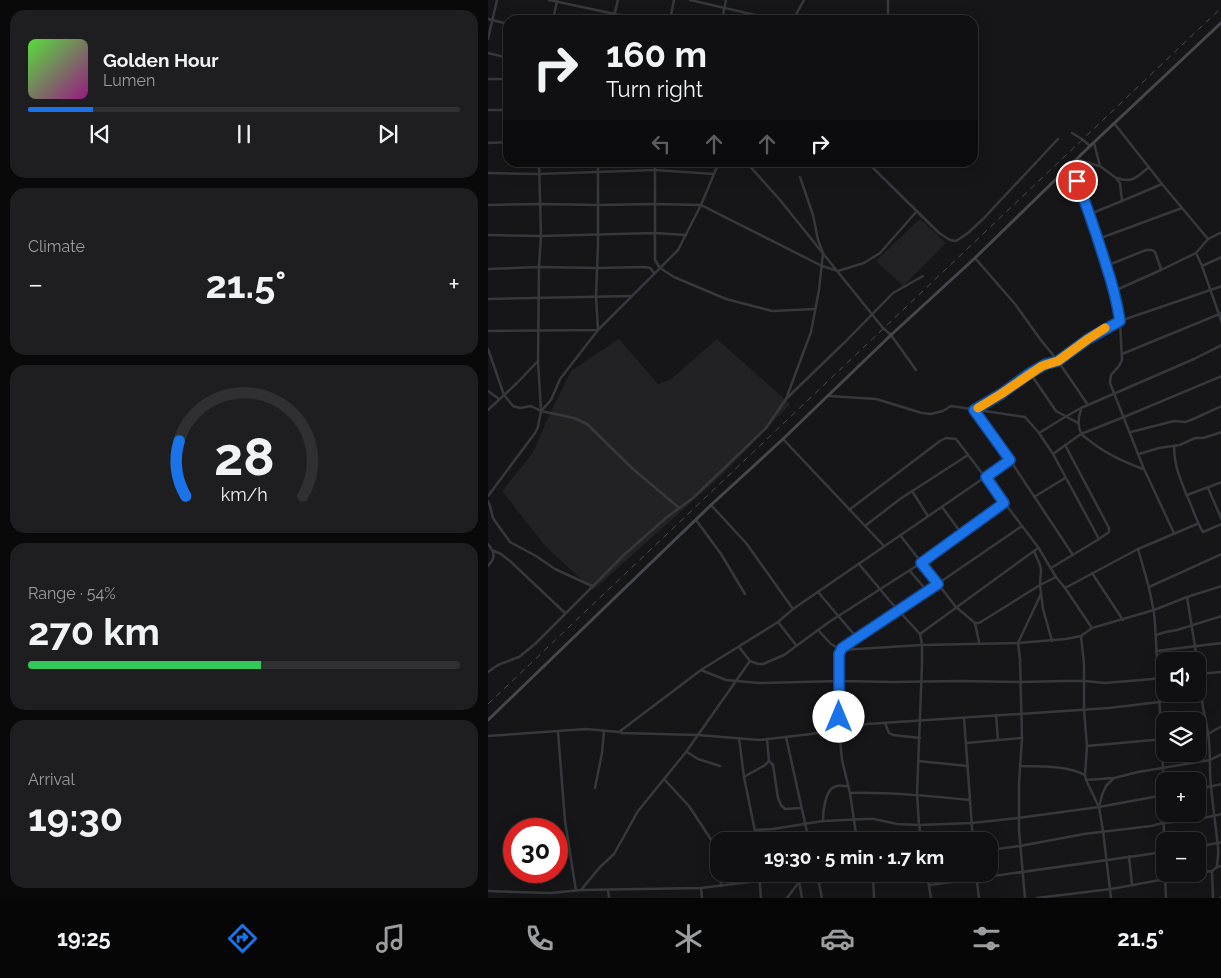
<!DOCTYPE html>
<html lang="en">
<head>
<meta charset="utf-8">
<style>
  :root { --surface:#101012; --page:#1e1e20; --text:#f1f3f6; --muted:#9c9d9f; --line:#303032; --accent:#1a73e8 }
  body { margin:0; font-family:Raleway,sans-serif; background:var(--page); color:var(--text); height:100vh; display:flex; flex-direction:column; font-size:19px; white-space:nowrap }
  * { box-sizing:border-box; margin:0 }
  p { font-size:16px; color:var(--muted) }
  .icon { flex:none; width:28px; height:28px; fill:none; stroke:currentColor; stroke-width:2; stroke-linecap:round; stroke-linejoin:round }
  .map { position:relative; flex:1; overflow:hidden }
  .panel { display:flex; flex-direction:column; gap:10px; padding:10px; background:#09090a; width:488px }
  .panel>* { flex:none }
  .banner { position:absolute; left:15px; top:15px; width:475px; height:152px; border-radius:15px; box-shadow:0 5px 20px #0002,0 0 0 1px var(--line); background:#101012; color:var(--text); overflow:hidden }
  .buttons { position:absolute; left:668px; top:652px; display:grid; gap:10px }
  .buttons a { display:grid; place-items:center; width:50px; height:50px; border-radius:10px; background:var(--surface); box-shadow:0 5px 20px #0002,0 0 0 1px var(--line); font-size:25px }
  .speed { position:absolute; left:15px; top:818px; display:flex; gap:10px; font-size:25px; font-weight:700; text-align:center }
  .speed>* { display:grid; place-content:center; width:65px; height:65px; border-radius:50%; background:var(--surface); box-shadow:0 5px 20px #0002,0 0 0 1px var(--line); line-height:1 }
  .speed .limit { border:8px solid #d22; background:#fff; color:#111 }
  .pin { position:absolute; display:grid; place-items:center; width:42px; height:42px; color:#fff; margin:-21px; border:2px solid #fff; border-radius:50%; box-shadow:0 1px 5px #0007 }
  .me { position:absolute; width:55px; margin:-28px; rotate:0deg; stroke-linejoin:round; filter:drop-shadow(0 0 4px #0008) }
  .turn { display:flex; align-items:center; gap:18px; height:105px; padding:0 20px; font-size:22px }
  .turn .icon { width:65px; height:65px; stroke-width:2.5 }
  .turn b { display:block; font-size:35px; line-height:42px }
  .lanes { display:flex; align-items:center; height:48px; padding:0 20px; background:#0003; justify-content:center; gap:25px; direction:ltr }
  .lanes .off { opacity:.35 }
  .big { font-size:38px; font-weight:700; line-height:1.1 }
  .panel .widget { flex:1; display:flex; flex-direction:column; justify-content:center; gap:8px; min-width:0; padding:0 18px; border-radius:15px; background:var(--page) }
  .panel .dial { align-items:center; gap:0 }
  .dial svg { height:130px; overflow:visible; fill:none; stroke:var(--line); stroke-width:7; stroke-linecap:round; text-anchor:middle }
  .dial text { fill:var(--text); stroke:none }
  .song { display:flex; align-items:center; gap:15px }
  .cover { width:60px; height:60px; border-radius:8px; background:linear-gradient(135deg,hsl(110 70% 55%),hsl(310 70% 35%)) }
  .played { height:5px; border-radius:2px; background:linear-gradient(90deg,var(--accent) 15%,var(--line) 15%) }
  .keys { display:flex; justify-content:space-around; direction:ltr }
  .heat { display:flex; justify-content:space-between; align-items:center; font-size:28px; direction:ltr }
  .charge { height:8px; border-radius:4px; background:linear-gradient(90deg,#34c759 54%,var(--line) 0) }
  .trip { position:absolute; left:222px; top:832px; width:288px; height:50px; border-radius:15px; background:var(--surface); box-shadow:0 5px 20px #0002,0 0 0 1px var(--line); font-weight:700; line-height:50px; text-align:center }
  .menu { display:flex; height:80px; justify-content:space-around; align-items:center; background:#060607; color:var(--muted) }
  .menu .icon { width:35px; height:35px }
  .menu .on { color:var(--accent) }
  .menu b { font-size:22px; color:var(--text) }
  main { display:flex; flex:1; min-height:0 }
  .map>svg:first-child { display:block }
</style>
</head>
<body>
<main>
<section class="panel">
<div class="widget">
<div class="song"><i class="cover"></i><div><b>Golden Hour</b><p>Lumen</p></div></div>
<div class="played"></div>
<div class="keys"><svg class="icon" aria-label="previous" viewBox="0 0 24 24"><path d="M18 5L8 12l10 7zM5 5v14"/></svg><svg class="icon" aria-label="pause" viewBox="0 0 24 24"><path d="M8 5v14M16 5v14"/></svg><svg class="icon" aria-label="next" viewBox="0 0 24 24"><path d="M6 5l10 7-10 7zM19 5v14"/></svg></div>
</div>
<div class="widget"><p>Climate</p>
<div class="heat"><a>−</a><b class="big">21.5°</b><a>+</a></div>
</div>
<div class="widget dial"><svg viewBox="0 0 100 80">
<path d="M14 69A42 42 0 1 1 86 69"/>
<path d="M14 69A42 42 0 0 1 10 35" stroke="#1a73e8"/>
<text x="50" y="56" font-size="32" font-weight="700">28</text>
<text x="50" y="72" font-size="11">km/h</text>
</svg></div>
<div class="widget"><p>Range · 54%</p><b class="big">270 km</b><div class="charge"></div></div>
<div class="widget"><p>Arrival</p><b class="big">19:30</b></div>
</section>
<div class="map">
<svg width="734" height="898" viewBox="0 0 734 898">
  <rect width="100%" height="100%" fill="#161618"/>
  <g fill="#222225">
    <polygon points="432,219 458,243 415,286 388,261"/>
    <polygon points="131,339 170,384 182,380 229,339 302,404 235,474 105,590 58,547 14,491 44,454 64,409 83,371"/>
  </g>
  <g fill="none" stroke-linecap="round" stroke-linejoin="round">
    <g stroke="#37383d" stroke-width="2.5">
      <polyline points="61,0 155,20"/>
      <polyline points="202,0 289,20"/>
      <polyline points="400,0 400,20"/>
      <polyline points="0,19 20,24"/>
      <polyline points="65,20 69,1"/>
      <polyline points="125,20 130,0"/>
      <polyline points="182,20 186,0"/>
      <polyline points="234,20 238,0"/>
      <polyline points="305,20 316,0"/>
      <path d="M311,20C322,16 332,16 343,20"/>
      <polyline points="0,39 9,0"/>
      <polyline points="0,53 20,58"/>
      <polyline points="0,79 20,79"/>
      <polyline points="0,110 20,110"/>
      <polyline points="626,123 674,184"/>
      <polyline points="584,133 594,139 602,146"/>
      <polyline points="0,143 20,142"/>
      <polyline points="588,159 611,166"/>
      <polyline points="51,162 53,236 51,267 50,361 53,411"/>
      <polyline points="167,162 167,260 172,268 186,277 238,299 284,311 327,309"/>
      <polyline points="258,162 292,200 395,328 403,335 428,370"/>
      <polyline points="379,162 451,233 462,240 468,241 480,233 495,219 570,139"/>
      <polyline points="583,165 602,214 623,282 630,310 632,321 634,360 631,366 623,375 622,383 656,469 686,533"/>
      <polyline points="0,173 51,174 167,170 226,174"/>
      <path d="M629,178C644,184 650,176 661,167"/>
      <polyline points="634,201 674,184 720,239"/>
      <polyline points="0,205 52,204 110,205 167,204 213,205 334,266 350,271 376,263 392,253 429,211"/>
      <polyline points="602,214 634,201 632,183 628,178 612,166 606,143"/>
      <polyline points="0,235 53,236 167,233 198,235"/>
      <polyline points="610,239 694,208"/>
      <polyline points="708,253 714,266 734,323"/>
      <polyline points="487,258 527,304 552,339 570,361 600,405"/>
      <polyline points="618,266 658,250 664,250 667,252 673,269"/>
      <polyline points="714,266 734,257"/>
      <polyline points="0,269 51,267 110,268 157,267 162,268 166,273"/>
      <polyline points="626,291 673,270 708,253 720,239 734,232"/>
      <polyline points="0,299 143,296"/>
      <polyline points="0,331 110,330 108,296 110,245 110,162"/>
      <polyline points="0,349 16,395 25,406 32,408 43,406 53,411 86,418 99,424 145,469 190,507"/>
      <polyline points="634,354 734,313"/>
      <polyline points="542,373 568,411 590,423"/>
      <polyline points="0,391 11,399"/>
      <polyline points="341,396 388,399 434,413 443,414 455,411 463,406 537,417 551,433 565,454 611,539 563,568"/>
      <polyline points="299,398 358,341 405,293 435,276"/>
      <polyline points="488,409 513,394 542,373 558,364 570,361 600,339 632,321 734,286"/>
      <polyline points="0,410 29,383 50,361"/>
      <polyline points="487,410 522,460 585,555"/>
      <path d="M593,410C590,418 589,425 593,433C595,436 599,439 602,441C618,454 636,462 655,469"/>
      <polyline points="643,432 686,421 697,422 703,420 734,406"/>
      <polyline points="551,433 577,417 593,408 706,359 734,345"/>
      <polyline points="295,439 396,546"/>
      <polyline points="577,445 621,528 621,532 611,539"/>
      <path d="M686,446C686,466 692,478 699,496C705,508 708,521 715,532L734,524"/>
      <polyline points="565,454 593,434 636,417 734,376"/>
      <polyline points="651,454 671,448 692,445 707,438 715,438 734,432"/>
      <polyline points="720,488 734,520"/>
      <polyline points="424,491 440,516"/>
      <polyline points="699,495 734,482"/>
      <polyline points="0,496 47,433 50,427 53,411 63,400 72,379 110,330 190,250 213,205 231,162"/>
      <polyline points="546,497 577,478"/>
      <polyline points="0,501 2,506 5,518 14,531 22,542 48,556 67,569 104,586"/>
      <polyline points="223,505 258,543 305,609"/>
      <polyline points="454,507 474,534"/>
      <polyline points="361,510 452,441 458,438 468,439 550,547 568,577 577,588 604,628"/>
      <polyline points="208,520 233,554 257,594"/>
      <polyline points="377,526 412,499 480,455"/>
      <polyline points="412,535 468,607 487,623 491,642"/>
      <path d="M0,544C7,553 8,557 0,566"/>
      <path d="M650,549C657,574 665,598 667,623L675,768L676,845"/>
      <polyline points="6,551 13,554 22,561 77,613"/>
      <polyline points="546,551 552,565 553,570 552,585 555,609 564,641"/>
      <polyline points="371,564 401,600 432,634 434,645 434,664 429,794 431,825 434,841"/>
      <polyline points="422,571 439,591"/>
      <polyline points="604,573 635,620"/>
      <polyline points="661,587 734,554"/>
      <polyline points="577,588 650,549 709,524"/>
      <polyline points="330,592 369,638"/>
      <path d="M699,597L710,665C710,688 716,710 720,733C723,751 721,769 723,787C725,807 728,828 730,848C731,854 729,861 729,867"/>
      <polyline points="290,622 308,645"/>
      <polyline points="488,623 491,623 496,620 552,585 568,577"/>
      <polyline points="330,630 343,644 353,650 434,645 530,643 578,639 593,636 604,628 666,610 699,597 734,586"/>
      <polyline points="432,634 550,548"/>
      <polyline points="668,635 678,632 689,630 734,616"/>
      <polyline points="593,636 596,664 596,710 599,746 597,775"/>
      <polyline points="251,647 262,661 270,664 275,664 296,655 341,622 433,563 516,503"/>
      <polyline points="668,651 734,643"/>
      <polyline points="213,670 238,680 271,683 351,681 405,682 471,681 533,682 575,681 597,681 617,683 676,678"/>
      <polyline points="0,672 10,665 31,657 47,644 137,554 179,517 205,498 278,428 298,399 323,332 331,290 335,253 330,240 325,215 312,177"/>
      <polyline points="710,674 734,672"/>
      <polyline points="508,715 510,740"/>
      <polyline points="476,718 485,841"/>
      <polyline points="397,723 401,733 405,735 432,738"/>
      <polyline points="70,732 77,821 88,891"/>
      <polyline points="133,733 210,735 271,740 323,734 379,724 621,708 671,702 713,695"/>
      <polyline points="709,735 720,734 734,726"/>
      <polyline points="0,736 98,729 131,732 213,670 290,622 305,609 522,460"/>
      <polyline points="298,737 321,841"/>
      <polyline points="251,738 256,777 269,841"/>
      <polyline points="279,739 281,761 285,765 290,798 293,805 297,809 313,808"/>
      <polyline points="478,743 534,738"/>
      <polyline points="599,746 676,739"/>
      <polyline points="199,752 210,759 232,766"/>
      <polyline points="430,761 480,766"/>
      <path d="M533,766C553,767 578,765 597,775L598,780L610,805"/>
      <polyline points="256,777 277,765 281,761"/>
      <polyline points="176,779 201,806 226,844 231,850"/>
      <polyline points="598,780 626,778 650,772 722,760 734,754"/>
      <polyline points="107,788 114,753 116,731"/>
      <polyline points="709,789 734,784"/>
      <path d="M362,793C402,792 442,796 482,800"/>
      <path d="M335,821C335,812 337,791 346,787C350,785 355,786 359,786"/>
      <polyline points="267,830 285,829 335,821 378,819 386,819 409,824 431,825 484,823 530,818 611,807 676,795"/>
      <polyline points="369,841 362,793 354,760 351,729 351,654 353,650 356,646 404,615 534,526"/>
      <polyline points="709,847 734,842"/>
      <polyline points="501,850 532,846 596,834 663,826 675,823 706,820 734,814"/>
      <polyline points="641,856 644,885"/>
      <polyline points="724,871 725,898"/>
      <polyline points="709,873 724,871 729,867 734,866"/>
      <polyline points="271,874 273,898"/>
      <polyline points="329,874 334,898"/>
      <polyline points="385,874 386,898"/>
      <polyline points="439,874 443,898"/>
      <polyline points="488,874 491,898"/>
      <polyline points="677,874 678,898"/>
      <polyline points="311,881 314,898"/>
      <polyline points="442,885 676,852"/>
      <polyline points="233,886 233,874"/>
      <polyline points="213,888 214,898"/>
      <polyline points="93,890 112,867 126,854 150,811 198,752 262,661"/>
      <polyline points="120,890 121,898"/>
      <polyline points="0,891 63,893 93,890 213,888 270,881 311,874"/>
      <polyline points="299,898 317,874"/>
      <polyline points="537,898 531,830 531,784 534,738 532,659 530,643 553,594"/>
      <polyline points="549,898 623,889 705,874"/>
      <polyline points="623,898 615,831 611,807 614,795 618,786 626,778"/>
      <polyline points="732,898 734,897"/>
    </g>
    <polyline stroke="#45474d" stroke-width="3" points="0,720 223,505 295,439 403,335 487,258 602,146 734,22"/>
    <polyline stroke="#4a4c52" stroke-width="1" stroke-dasharray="6 5" stroke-linecap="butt" points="0,704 734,7"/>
  </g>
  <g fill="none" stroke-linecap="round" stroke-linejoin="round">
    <g stroke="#114b97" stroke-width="12">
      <path id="route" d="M351,717V654L354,648L450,584L433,563L516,503L498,477L522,460L486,410L513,394L542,373L558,364L570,361L600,339L632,321C629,302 624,283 618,265C609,236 600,209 589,181"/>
    </g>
    <use href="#route" stroke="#1a73e8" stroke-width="9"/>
    <polyline stroke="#f59e0b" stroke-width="9" points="490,408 513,394 554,366 570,361 600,339 617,328"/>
  </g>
</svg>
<div class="buttons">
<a><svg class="icon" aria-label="sound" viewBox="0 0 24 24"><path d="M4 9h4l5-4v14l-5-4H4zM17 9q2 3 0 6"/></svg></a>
<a><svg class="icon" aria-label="layers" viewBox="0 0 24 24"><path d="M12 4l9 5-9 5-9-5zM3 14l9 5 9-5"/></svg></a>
<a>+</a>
<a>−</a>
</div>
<div class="speed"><div class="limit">30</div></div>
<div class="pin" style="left:589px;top:181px;background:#d93025"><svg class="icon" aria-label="arrive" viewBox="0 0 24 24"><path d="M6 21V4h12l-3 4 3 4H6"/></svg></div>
<svg class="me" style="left:351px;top:717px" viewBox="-20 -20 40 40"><circle r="19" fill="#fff"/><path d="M0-13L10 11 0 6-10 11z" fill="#1a73e8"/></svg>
<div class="trip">19:30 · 5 min · 1.7 km</div>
<div class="banner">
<div class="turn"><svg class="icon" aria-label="right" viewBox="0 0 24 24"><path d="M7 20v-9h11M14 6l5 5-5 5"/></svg><div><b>160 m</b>Turn right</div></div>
<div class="lanes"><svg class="icon off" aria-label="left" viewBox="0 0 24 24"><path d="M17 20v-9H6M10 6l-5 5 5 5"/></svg><svg class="icon off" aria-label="ahead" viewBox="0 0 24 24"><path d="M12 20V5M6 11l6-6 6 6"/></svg><svg class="icon off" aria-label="ahead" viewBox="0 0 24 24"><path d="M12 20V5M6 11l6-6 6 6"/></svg><svg class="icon" aria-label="right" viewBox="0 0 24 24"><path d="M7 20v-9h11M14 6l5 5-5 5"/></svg></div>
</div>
</div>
</main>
<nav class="menu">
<b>19:25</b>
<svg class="icon on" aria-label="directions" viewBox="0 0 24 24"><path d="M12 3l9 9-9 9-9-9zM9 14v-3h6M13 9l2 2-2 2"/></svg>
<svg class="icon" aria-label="music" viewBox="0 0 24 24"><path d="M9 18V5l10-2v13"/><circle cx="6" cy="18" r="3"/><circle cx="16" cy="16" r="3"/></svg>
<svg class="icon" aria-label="phone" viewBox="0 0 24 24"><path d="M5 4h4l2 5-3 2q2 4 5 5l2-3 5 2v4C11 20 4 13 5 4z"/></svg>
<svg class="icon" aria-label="climate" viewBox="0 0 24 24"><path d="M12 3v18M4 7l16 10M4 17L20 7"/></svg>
<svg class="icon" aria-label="car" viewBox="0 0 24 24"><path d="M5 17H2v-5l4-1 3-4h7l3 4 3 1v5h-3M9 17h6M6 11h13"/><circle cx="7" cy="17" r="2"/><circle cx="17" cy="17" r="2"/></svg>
<svg class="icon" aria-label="filters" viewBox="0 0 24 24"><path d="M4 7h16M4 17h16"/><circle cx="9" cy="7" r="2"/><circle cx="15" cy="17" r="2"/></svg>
<b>21.5°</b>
</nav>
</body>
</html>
